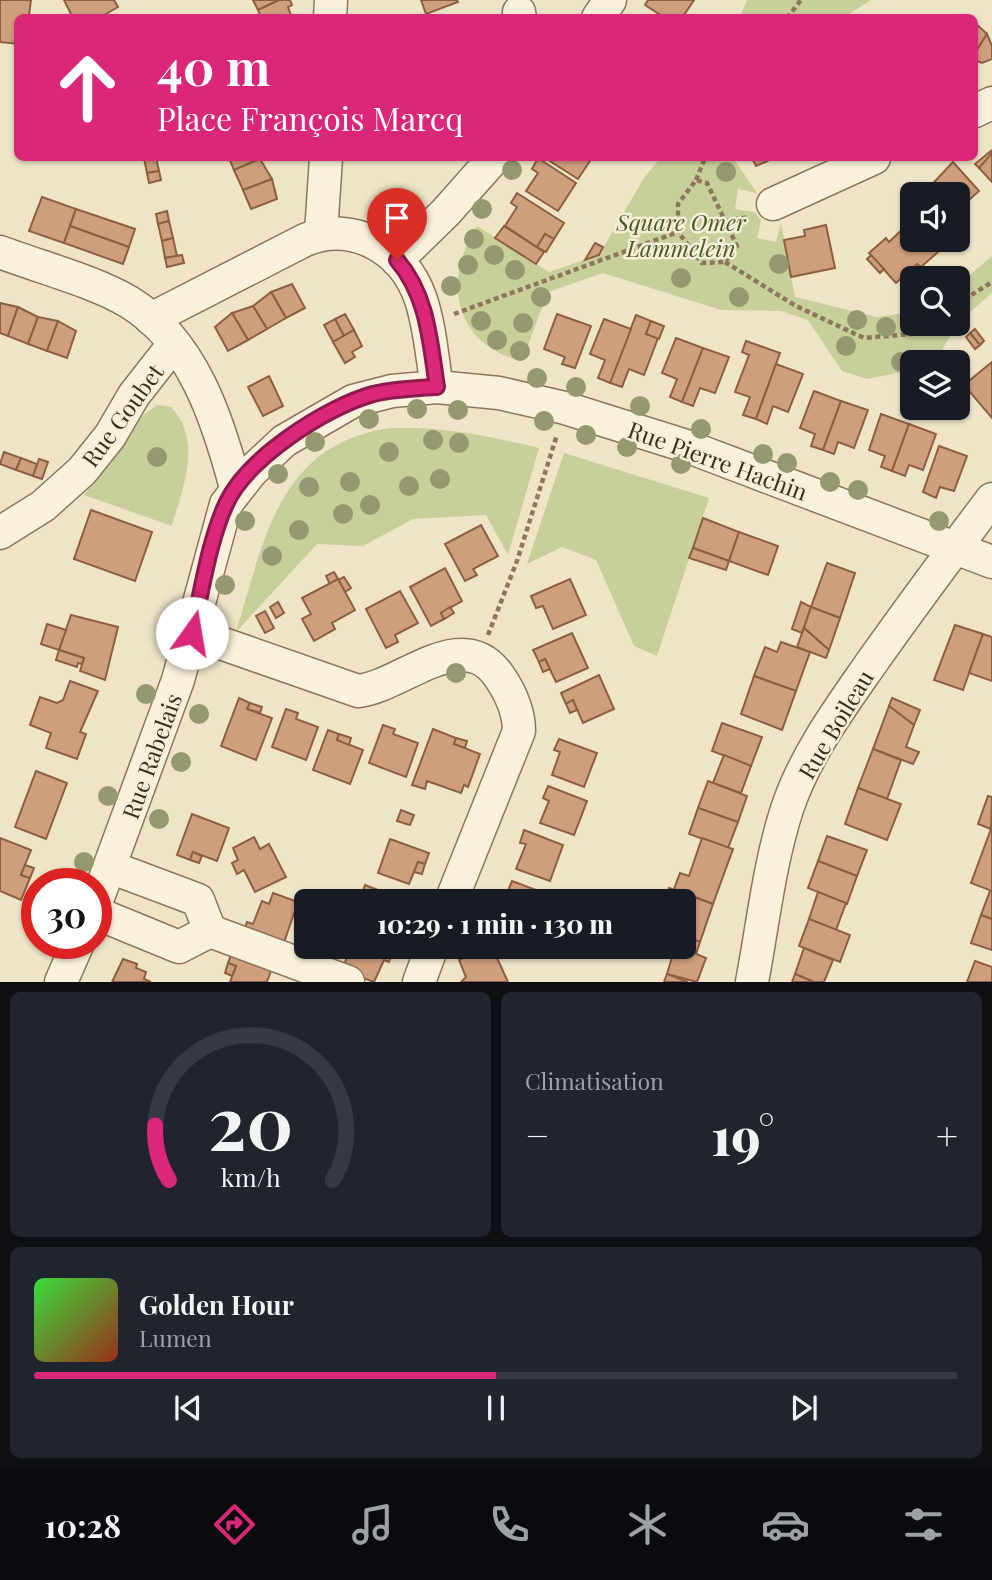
<!DOCTYPE html>
<html lang="fr">
<head>
<meta charset="utf-8">
<style>
  :root { --surface:#171b24; --page:#20242c; --text:#f1f3f6; --muted:#9ea1a6; --line:#363941; --accent:#db2777 }
  body { margin:0; font-family:"Playfair Display",serif; background:var(--page); color:var(--text); height:100vh; display:flex; flex-direction:column; font-size:26px; white-space:nowrap }
  * { box-sizing:border-box; margin:0 }
  p { font-size:23px; color:var(--muted) }
  .icon { flex:none; width:38px; height:38px; fill:none; stroke:currentColor; stroke-width:2; stroke-linecap:round; stroke-linejoin:round }
  .map { position:relative; height:982px; overflow:hidden }
  .details { display:flex; flex-direction:column; gap:10px; padding:10px; background:#0d0f14; flex:1 }
  .details>* { flex:none }
  .guide { position:absolute; left:14px; top:14px; width:964px; height:147px; border-radius:10px; box-shadow:0 2px 5px #0004; background:#db2777; color:#fff; overflow:hidden }
  .buttons { position:absolute; left:900px; top:182px; display:grid; gap:14px }
  .buttons a { display:grid; place-items:center; width:70px; height:70px; border-radius:10px; background:var(--surface); box-shadow:0 2px 5px #0004; font-size:35px }
  .speed { position:absolute; left:21px; top:868px; display:flex; gap:14px; font-size:35px; font-weight:700; text-align:center }
  .speed>* { display:grid; place-content:center; width:91px; height:91px; border-radius:50%; background:var(--surface); box-shadow:0 2px 5px #0004; line-height:1 }
  .speed .limit { border:10px solid #d22; background:#fff; color:#111 }
  .pin { position:absolute; display:grid; place-items:center; width:60px; height:60px; color:#fff; margin:-72px -30px; border-radius:50% 50% 50% 0; rotate:-45deg; box-shadow:0 0 7px #0007 }
  .pin .icon { rotate:45deg }
  .me { position:absolute; width:77px; margin:-38px; rotate:13deg; stroke-linejoin:round; filter:drop-shadow(0 0 5px #0008) }
  .turn { display:flex; align-items:center; gap:24px; height:147px; padding:0 28px; font-size:32px }
  .turn .icon { width:91px; height:91px; stroke-width:2.5 }
  .turn b { display:block; font-size:49px; line-height:60px }
  .big { font-size:52px; font-weight:800; line-height:1.1 }
  .details .card { flex:1; display:flex; flex-direction:column; justify-content:center; gap:10px; min-width:0; padding:0 24px; border-radius:10px; background:var(--page) }
  .details .dial { align-items:center; gap:0 }
  .dial svg { height:182px; overflow:visible; fill:none; stroke:var(--line); stroke-width:7; stroke-linecap:round; text-anchor:middle }
  .dial text { fill:var(--text); stroke:none }
  .song { display:flex; align-items:center; gap:21px }
  .cover { width:84px; height:84px; border-radius:10px; background:linear-gradient(135deg,hsl(120 70% 55%),hsl(10 70% 35%)) }
  .played { height:7px; border-radius:4px; background:linear-gradient(90deg,var(--accent) 50%,var(--line) 50%) }
  .keys { display:flex; justify-content:space-around; direction:ltr }
  .heat { display:flex; justify-content:space-between; align-items:center; font-size:38px; direction:ltr }
  .details .tiles { flex:1; display:grid; gap:10px; grid-template-columns:1fr 1fr }
  .card:last-child { grid-column:span 2 }
  .trip { position:absolute; left:294px; top:889px; width:402px; height:70px; border-radius:10px; background:var(--surface); box-shadow:0 2px 5px #0004; font-weight:800; line-height:70px; text-align:center }
  .tab-bar { display:flex; height:112px; justify-content:space-around; align-items:center; background:#090b0e; color:var(--muted) }
  .tab-bar .icon { width:49px; height:49px }
  .tab-bar .on { color:var(--accent) }
  .tab-bar b { font-size:32px; color:var(--text) }
  .map>svg:first-child { display:block }
</style>
</head>
<body>
<div class="map">
<svg width="992" height="982" viewBox="0 0 992 982">
  <rect width="100%" height="100%" fill="#f0e4c8"/>
  <g fill="#c9cf9b">
    <polygon points="747,0 871,0 845,17 740,17"/>
    <path d="M660,158H733L757,193L738,189L735,209L755,212L761,221L757,238L776,242L781,223L795,297L877,317L912,312V324H957L935,362H912V370L867,379L842,371L808,320L781,311L721,310L603,273L548,292L522,361C454,346 442,279 477,226L549,272L599,255L644,178Z"/>
    <polygon points="992,256 992,293 957,323 957,286"/>
    <path d="M157,405L171,407C203,441 183,486 172,526L84,495L142,416Z"/>
    <path d="M390,428C440,426 490,436 539,448L508,555L486,515L413,519L363,546L317,544L236,632C264,541 278,444 390,428Z"/>
    <polygon points="564,453 709,498 657,656 634,646 596,560 562,547 527,564"/>
  </g>
  <g fill="#cf9f7d" stroke="#8d5f41" stroke-width="2">
    <polygon points="0,0 31,0 29,15 34,18 18,18 18,44 0,42"/>
    <polygon points="64,0 114,0 118,7 99,18 73,18"/>
    <polygon points="253,0 279,0 258,10"/>
    <polygon points="279,0 290,0 292,5 288,7 292,18 261,18 258,10"/>
    <polygon points="421,0 457,0 458,2 426,14"/>
    <polygon points="648,0 694,0 682,18 665,18 645,5"/>
    <polygon points="975,23 987,34 975,53"/>
    <polygon points="987,34 992,46 992,59 982,63 975,60 975,53"/>
    <polygon points="992,150 988,160 979,168 975,164"/>
    <polygon points="992,153 992,182 979,168"/>
    <polygon points="144,158 156,158 159,171 147,173"/>
    <polygon points="229,158 259,158 260,159 234,170"/>
    <polygon points="538,158 576,183 558,211 526,191 538,173 532,169"/>
    <polygon points="545,158 592,158 578,179"/>
    <polygon points="752,158 774,158 756,166"/>
    <polygon points="260,159 272,179 243,190 234,170"/>
    <polygon points="953,162 979,191 957,211 957,194 923,194"/>
    <polygon points="159,171 161,180 149,183 147,173"/>
    <polygon points="272,179 277,199 251,209 243,190"/>
    <polygon points="517,193 564,223 554,239 545,234 537,247 505,226 517,207 511,203"/>
    <polygon points="42,197 76,209 64,243 29,231"/>
    <polygon points="76,209 135,229 129,247 70,226"/>
    <polygon points="167,211 169,221 158,224 156,214"/>
    <polygon points="169,221 173,238 162,241 158,224"/>
    <polygon points="911,221 912,240 927,240 938,252 921,267 917,264 896,283 869,253 886,238 889,242"/>
    <polygon points="826,225 835,268 791,277 784,240 805,236 804,230"/>
    <polygon points="70,226 129,247 123,264 64,243"/>
    <polygon points="504,226 544,252 536,264 495,238"/>
    <polygon points="545,234 554,239 546,252 537,247"/>
    <polygon points="173,238 177,256 165,258 162,241"/>
    <polygon points="595,243 603,247 599,255 585,260"/>
    <polygon points="182,255 184,263 167,267 165,258"/>
    <polygon points="871,255 884,269 880,273 867,259"/>
    <polygon points="292,284 305,308 286,318 271,292"/>
    <polygon points="271,292 286,318 267,329 253,306"/>
    <polygon points="0,303 18,307 8,336 0,333"/>
    <polygon points="253,306 267,329 248,340 232,313"/>
    <polygon points="18,307 38,317 28,344 8,336"/>
    <polygon points="232,313 248,340 228,351 215,327"/>
    <polygon points="345,314 354,330 344,336 335,319"/>
    <polygon points="557,314 591,326 575,368 562,364 565,357 544,349"/>
    <polygon points="636,315 651,321 646,334 658,338 644,375 629,369 622,387 610,383"/>
    <polygon points="38,317 58,321 47,351 28,344"/>
    <polygon points="335,319 344,336 333,342 324,325"/>
    <polygon points="604,319 631,329 610,383 598,378 605,360 590,354"/>
    <polygon points="58,321 76,331 67,358 47,351"/>
    <polygon points="651,321 664,326 659,339 646,334"/>
    <polygon points="975,329 984,341 980,345 970,333"/>
    <polygon points="354,330 362,346 352,352 355,357 345,363 333,342"/>
    <polygon points="970,333 980,345 975,349 966,337"/>
    <polygon points="676,338 703,348 682,402 670,397 677,379 662,373"/>
    <polygon points="746,341 780,353 756,419 743,415 750,397 735,392 749,355 742,352"/>
    <polygon points="703,348 729,357 715,393 700,388 693,406 682,402"/>
    <polygon points="992,362 992,418 964,385"/>
    <polygon points="776,364 803,374 788,412 773,406 767,424 756,419"/>
    <polygon points="269,376 283,406 263,416 248,387"/>
    <polygon points="814,391 841,401 823,450 811,446 815,434 800,428"/>
    <polygon points="841,401 868,410 854,448 838,442 834,454 823,450"/>
    <polygon points="881,414 909,424 892,471 881,467 885,456 869,450"/>
    <polygon points="909,424 936,434 923,470 909,465 905,476 892,471"/>
    <polygon points="939,446 967,456 954,491 940,487 936,498 923,492"/>
    <polygon points="4,452 21,458 16,470 0,464"/>
    <polygon points="21,458 37,464 33,476 16,470"/>
    <polygon points="39,459 48,462 42,479 33,476"/>
    <polygon points="91,510 152,532 135,581 74,559"/>
    <polygon points="703,518 739,532 729,561 693,548"/>
    <polygon points="481,525 498,556 473,569 477,575 465,581 445,544"/>
    <polygon points="739,532 778,546 768,575 729,561"/>
    <polygon points="693,548 729,561 726,570 689,558"/>
    <polygon points="827,563 855,573 840,618 811,607"/>
    <polygon points="445,568 462,601 441,613 444,619 431,626 410,587"/>
    <polygon points="334,572 338,579 330,584 326,576"/>
    <polygon points="344,577 351,588 345,592 338,580"/>
    <polygon points="338,579 355,610 332,623 335,629 314,641 302,619 311,614 302,598"/>
    <polygon points="570,579 586,615 553,629 543,606 536,608 531,596"/>
    <polygon points="400,591 418,623 395,635 398,642 386,648 366,609"/>
    <polygon points="278,602 284,613 276,618 270,607"/>
    <polygon points="801,602 811,607 802,633 792,629"/>
    <polygon points="450,607 454,613 444,619 441,613"/>
    <polygon points="811,607 840,618 829,650 804,628"/>
    <polygon points="265,611 274,628 265,633 256,616"/>
    <polygon points="71,615 118,627 105,680 80,671 84,658 59,650"/>
    <polygon points="47,624 66,630 59,650 41,644"/>
    <polygon points="955,625 983,634 963,690 934,680"/>
    <polygon points="804,628 829,650 826,658 797,647"/>
    <polygon points="572,633 588,668 556,682 545,659 539,662 533,650"/>
    <polygon points="983,634 992,637 992,681 969,673"/>
    <polygon points="781,642 810,652 796,691 754,676 765,647 777,652"/>
    <polygon points="59,650 84,658 82,664 78,663 77,667 56,660"/>
    <polygon points="545,659 550,669 543,672 539,662"/>
    <polygon points="599,675 614,709 583,723 573,700 566,704 561,693"/>
    <polygon points="754,676 796,691 782,730 741,714"/>
    <polygon points="70,681 98,691 80,732 86,734 77,759 46,748 51,733 30,725 40,697 57,703 63,700"/>
    <polygon points="239,698 250,703 247,709 272,718 256,760 221,746"/>
    <polygon points="892,698 920,710 914,725 889,706"/>
    <polygon points="573,700 577,710 570,713 566,704"/>
    <polygon points="250,703 262,707 260,713 247,709"/>
    <polygon points="889,706 914,725 906,747 919,752 913,764 873,749"/>
    <polygon points="286,709 298,713 296,719 318,727 306,760 272,747"/>
    <polygon points="722,723 762,737 751,766 712,751"/>
    <polygon points="383,725 395,729 393,734 418,743 406,777 369,763"/>
    <polygon points="433,729 456,738 454,744 480,754 468,787 464,785 461,793 427,781 425,789 412,785"/>
    <polygon points="328,730 339,734 337,740 363,750 350,784 313,770"/>
    <polygon points="339,734 351,738 349,745 337,740"/>
    <polygon points="456,738 467,741 465,748 454,744"/>
    <polygon points="559,739 597,753 584,787 552,775 560,752 554,750"/>
    <polygon points="873,749 901,760 887,799 858,788"/>
    <polygon points="724,755 751,766 741,793 713,783"/>
    <polygon points="36,771 67,783 46,839 15,827"/>
    <polygon points="708,781 747,796 738,822 698,808"/>
    <polygon points="548,786 587,801 574,835 540,823 549,801 543,798"/>
    <polygon points="858,788 901,804 887,840 845,824"/>
    <polygon points="988,796 992,797 991,829 978,824"/>
    <polygon points="698,808 738,822 728,848 689,834"/>
    <polygon points="401,810 414,815 410,825 397,821"/>
    <polygon points="192,814 229,828 217,861 193,852 190,860 177,855"/>
    <polygon points="991,829 992,830 992,891 971,883"/>
    <polygon points="524,830 563,845 550,881 516,869 526,844 520,843"/>
    <polygon points="827,836 867,850 857,876 818,861"/>
    <polygon points="254,837 260,849 269,844 286,877 255,892 244,870 237,874 232,863 238,860 233,848"/>
    <polygon points="0,838 31,850 21,875 30,878 21,900 0,891"/>
    <polygon points="702,838 733,849 713,904 674,889 680,873 689,876"/>
    <polygon points="390,839 429,853 425,864 418,862 409,884 378,873"/>
    <polygon points="193,852 202,856 199,863 190,860"/>
    <polygon points="818,861 857,876 847,904 808,888"/>
    <polygon points="418,862 425,864 422,874 414,872"/>
    <polygon points="25,865 34,868 30,878 21,875"/>
    <polygon points="512,881 552,896 550,901 512,901 514,895 507,893"/>
    <polygon points="365,885 404,900 404,901 359,901"/>
    <polygon points="669,888 713,904 700,942 684,936 684,901 664,901"/>
    <polygon points="336,891 339,901 329,901 327,894"/>
    <polygon points="990,891 992,891 992,919 981,915"/>
    <polygon points="818,892 846,903 836,930 809,919"/>
    <polygon points="273,893 298,902 282,948 243,933 247,922 253,924 262,901 269,904"/>
    <polygon points="981,915 992,919 992,950 971,943"/>
    <polygon points="809,919 850,935 840,962 799,946"/>
    <polygon points="684,936 700,942 696,954 706,958 697,982 667,974 675,947 684,947"/>
    <polygon points="351,947 387,947 394,949 389,962 384,960 374,982 342,970"/>
    <polygon points="488,947 492,947 508,982 461,982 466,977 459,960"/>
    <polygon points="804,948 833,960 824,982 814,982 795,974"/>
    <polygon points="233,950 273,965 267,982 230,982 236,966 228,963"/>
    <polygon points="123,959 137,964 136,968 146,972 144,979 151,982 112,982"/>
    <polygon points="975,961 992,967 992,982 967,982"/>
    <polygon points="228,963 236,966 232,976 225,973"/>
    <polygon points="667,974 688,982 664,982"/>
    <polygon points="795,974 814,982 792,982"/>
  </g>
  <g fill="none" stroke-linecap="round" stroke-linejoin="round">
    <g stroke="#8d765c" stroke-width="35">
      <g id="minor">
        <polyline points="519,12 520,18"/>
        <polyline points="330,18 331,0"/>
        <polyline points="598,18 610,0"/>
        <polyline points="975,111 992,103"/>
        <polyline points="773,204 874,158"/>
        <polyline points="321,233 326,158"/>
        <path d="M0,252C39,267 94,281 129,302C193,341 218,420 236,488"/>
        <polyline points="397,260 446,212 494,158"/>
        <path d="M151,319L305,240C353,220 403,249 420,297C430,325 432,358 437,387"/>
        <polyline points="0,533 43,506 82,471 110,436 134,395 174,344"/>
        <path d="M192,633L358,691C403,686 462,623 499,676C510,692 519,711 519,731L451,901"/>
        <polyline points="96,903 178,680 226,504 251,472 284,441 353,401 392,391 437,387 499,393 565,408 686,446 992,562"/>
        <polyline points="96,913 179,947 210,931 198,900 110,867"/>
        <polyline points="210,931 348,982"/>
        <polyline points="61,982 78,943"/>
        <polyline points="419,982 432,947"/>
        <path d="M752,982C763,924 769,865 787,809C805,755 840,708 872,662C911,607 951,553 992,499"/>
      </g>
    </g>
    <g stroke="#8d765c" stroke-width="4.5" stroke-dasharray="5 3.5" stroke-linecap="butt">
      <polyline points="787,18 801,0"/>
      <polyline points="696,180 705,158"/>
      <polyline points="725,221 749,217"/>
      <polyline points="725,262 796,306 864,338 911,334 927,324"/>
      <polyline points="957,304 992,282"/>
      <polyline points="454,314 678,232 678,204 696,180 707,183 737,246 725,262 702,263 678,232"/>
      <polyline points="488,635 517,561 557,435"/>
    </g>
    <use href="#minor" stroke="#faf1dc" stroke-width="32"/>
  </g>
  <g fill="#96986f">
    <circle cx="512" cy="170" r="10"/>
    <circle cx="726" cy="172" r="10"/>
    <circle cx="482" cy="209" r="10"/>
    <circle cx="474" cy="239" r="10"/>
    <circle cx="494" cy="255" r="10"/>
    <circle cx="779" cy="264" r="10"/>
    <circle cx="468" cy="265" r="10"/>
    <circle cx="515" cy="270" r="10"/>
    <circle cx="681" cy="278" r="10"/>
    <circle cx="451" cy="286" r="10"/>
    <circle cx="541" cy="297" r="10"/>
    <circle cx="739" cy="297" r="10"/>
    <circle cx="857" cy="320" r="10"/>
    <circle cx="481" cy="321" r="10"/>
    <circle cx="523" cy="323" r="10"/>
    <circle cx="886" cy="327" r="10"/>
    <circle cx="497" cy="340" r="10"/>
    <circle cx="846" cy="346" r="10"/>
    <circle cx="520" cy="351" r="10"/>
    <circle cx="901" cy="362" r="10"/>
    <circle cx="537" cy="378" r="10"/>
    <circle cx="576" cy="387" r="10"/>
    <circle cx="640" cy="406" r="10"/>
    <circle cx="417" cy="409" r="10"/>
    <circle cx="458" cy="410" r="10"/>
    <circle cx="369" cy="419" r="10"/>
    <circle cx="544" cy="421" r="10"/>
    <circle cx="701" cy="429" r="10"/>
    <circle cx="586" cy="435" r="10"/>
    <circle cx="433" cy="440" r="10"/>
    <circle cx="315" cy="442" r="10"/>
    <circle cx="459" cy="443" r="10"/>
    <circle cx="627" cy="447" r="10"/>
    <circle cx="389" cy="452" r="10"/>
    <circle cx="763" cy="454" r="10"/>
    <circle cx="157" cy="457" r="10"/>
    <circle cx="787" cy="463" r="10"/>
    <circle cx="681" cy="464" r="10"/>
    <circle cx="278" cy="474" r="10"/>
    <circle cx="440" cy="479" r="10"/>
    <circle cx="350" cy="482" r="10"/>
    <circle cx="830" cy="482" r="10"/>
    <circle cx="409" cy="486" r="10"/>
    <circle cx="309" cy="487" r="10"/>
    <circle cx="858" cy="490" r="10"/>
    <circle cx="370" cy="505" r="10"/>
    <circle cx="343" cy="514" r="10"/>
    <circle cx="245" cy="521" r="10"/>
    <circle cx="939" cy="521" r="10"/>
    <circle cx="299" cy="530" r="10"/>
    <circle cx="272" cy="556" r="10"/>
    <circle cx="225" cy="585" r="10"/>
    <circle cx="167" cy="628" r="10"/>
    <circle cx="456" cy="673" r="10"/>
    <circle cx="146" cy="694" r="10"/>
    <circle cx="199" cy="714" r="10"/>
    <circle cx="181" cy="762" r="10"/>
    <circle cx="108" cy="796" r="10"/>
    <circle cx="159" cy="819" r="10"/>
    <circle cx="84" cy="862" r="10"/>
  </g>
  <g fill="none" stroke-linecap="round" stroke-linejoin="round">
    <g stroke="#8e194d" stroke-width="18">
      <path id="route" d="M192,633C202,591 208,544 226,504C247,458 326,407 373,394C394,389 416,388 437,387C430,342 428,296 397,260"/>
    </g>
    <use href="#route" stroke="#db2777" stroke-width="12"/>
  </g>
  <g text-anchor="middle" dominant-baseline="central" stroke-width="5" stroke-linejoin="round" paint-order="stroke">
    <g font-size="23" font-style="italic" fill="#4d5a26" stroke="#f7eed8">
      <text x="681" y="221">Square Omer<tspan x="681" dy="26">Lammelein</tspan></text>
    </g>
    <g font-size="23" fill="#3d2e20" stroke="#f7eed8">
      <text transform="translate(122 415) rotate(-54)">Rue Goubet</text>
      <text transform="translate(718 460) rotate(20)">Rue Pierre Hachin</text>
      <text transform="translate(835 724) rotate(-59)">Rue Boileau</text>
      <text transform="translate(151 756) rotate(-70)">Rue Rabelais</text>
    </g>
  </g>
</svg>
<div class="buttons">
<a><svg class="icon" aria-label="sound" viewBox="0 0 24 24"><path d="M4 9h4l5-4v14l-5-4H4zM17 9q2 3 0 6"/></svg></a>
<a><svg class="icon" aria-label="search" viewBox="0 0 24 24"><circle cx="10" cy="10" r="6"/><path d="M15 15l6 6"/></svg></a>
<a><svg class="icon" aria-label="layers" viewBox="0 0 24 24"><path d="M12 4l9 5-9 5-9-5zM3 14l9 5 9-5"/></svg></a>
</div>
<div class="speed"><div class="limit">30</div></div>
<div class="pin" style="left:397px;top:260px;background:#d93025"><svg class="icon" aria-label="arrive" viewBox="0 0 24 24"><path d="M6 21V4h12l-3 4 3 4H6"/></svg></div>
<svg class="me" style="left:192px;top:633px" viewBox="-20 -20 40 40"><circle r="19" fill="#fff"/><path d="M0-13L10 11 0 6-10 11z" fill="#db2777"/></svg>
<div class="trip">10:29 · 1 min · 130 m</div>
<div class="guide">
<div class="turn"><svg class="icon" aria-label="ahead" viewBox="0 0 24 24"><path d="M12 20V5M6 11l6-6 6 6"/></svg><div><b>40 m</b>Place François Marcq</div></div>
</div>
</div>
<section class="details">
<div class="tiles">
<div class="card dial"><svg viewBox="0 0 100 80">
<path d="M14 69A42 42 0 1 1 86 69"/>
<path d="M14 69A42 42 0 0 1 8 45" stroke="#db2777"/>
<text x="50" y="56" font-size="32" font-weight="700">20</text>
<text x="50" y="72" font-size="11">km/h</text>
</svg></div>
<div class="card"><p>Climatisation</p>
<div class="heat"><a>−</a><b class="big">19°</b><a>+</a></div>
</div>
<div class="card">
<div class="song"><i class="cover"></i><div><b>Golden Hour</b><p>Lumen</p></div></div>
<div class="played"></div>
<div class="keys"><svg class="icon" aria-label="previous" viewBox="0 0 24 24"><path d="M18 5L8 12l10 7zM5 5v14"/></svg><svg class="icon" aria-label="pause" viewBox="0 0 24 24"><path d="M8 5v14M16 5v14"/></svg><svg class="icon" aria-label="next" viewBox="0 0 24 24"><path d="M6 5l10 7-10 7zM19 5v14"/></svg></div>
</div>
</div>
</section>
<nav class="tab-bar">
<b>10:28</b>
<svg class="icon on" aria-label="directions" viewBox="0 0 24 24"><path d="M12 3l9 9-9 9-9-9zM9 14v-3h6M13 9l2 2-2 2"/></svg>
<svg class="icon" aria-label="music" viewBox="0 0 24 24"><path d="M9 18V5l10-2v13"/><circle cx="6" cy="18" r="3"/><circle cx="16" cy="16" r="3"/></svg>
<svg class="icon" aria-label="phone" viewBox="0 0 24 24"><path d="M5 4h4l2 5-3 2q2 4 5 5l2-3 5 2v4C11 20 4 13 5 4z"/></svg>
<svg class="icon" aria-label="climate" viewBox="0 0 24 24"><path d="M12 3v18M4 7l16 10M4 17L20 7"/></svg>
<svg class="icon" aria-label="car" viewBox="0 0 24 24"><path d="M5 17H2v-5l4-1 3-4h7l3 4 3 1v5h-3M9 17h6M6 11h13"/><circle cx="7" cy="17" r="2"/><circle cx="17" cy="17" r="2"/></svg>
<svg class="icon" aria-label="filters" viewBox="0 0 24 24"><path d="M4 7h16M4 17h16"/><circle cx="9" cy="7" r="2"/><circle cx="15" cy="17" r="2"/></svg>
</nav>
</body>
</html>
